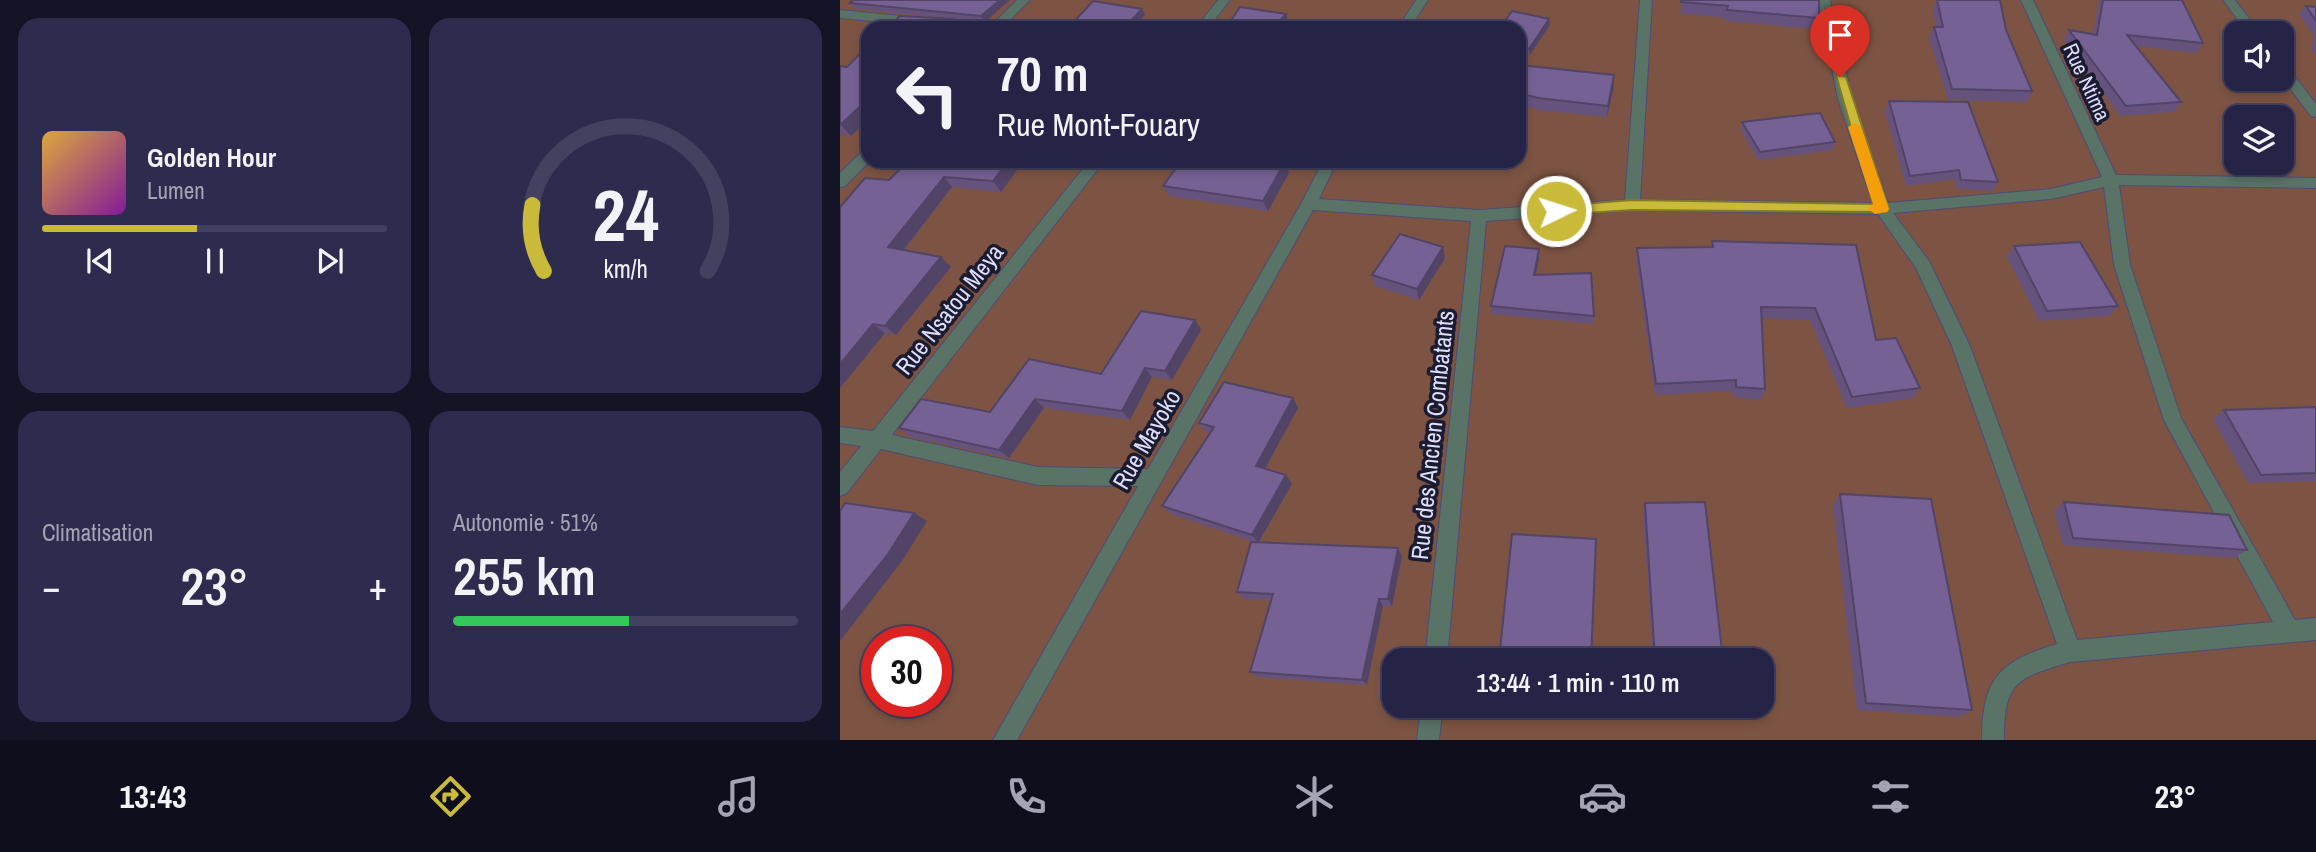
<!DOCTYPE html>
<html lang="fr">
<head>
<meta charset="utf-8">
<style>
  :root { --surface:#252447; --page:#2d2c4e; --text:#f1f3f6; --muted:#a3a4b4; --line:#424160; --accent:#caba3a }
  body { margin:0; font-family:"Archivo Narrow",sans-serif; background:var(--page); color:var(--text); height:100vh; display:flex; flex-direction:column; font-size:26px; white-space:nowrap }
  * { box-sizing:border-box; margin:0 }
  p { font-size:23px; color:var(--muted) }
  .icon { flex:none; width:38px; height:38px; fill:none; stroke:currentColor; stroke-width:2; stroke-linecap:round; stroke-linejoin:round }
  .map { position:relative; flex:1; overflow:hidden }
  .sheet { display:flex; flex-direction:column; gap:18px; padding:18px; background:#141427; width:840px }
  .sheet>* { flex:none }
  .guide { position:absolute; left:21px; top:21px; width:665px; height:147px; border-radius:21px; box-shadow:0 4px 10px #0003,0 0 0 2px var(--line); background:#252447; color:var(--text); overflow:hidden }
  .fabs { position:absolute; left:1384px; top:21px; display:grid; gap:14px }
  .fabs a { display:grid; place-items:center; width:70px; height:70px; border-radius:14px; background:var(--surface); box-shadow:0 4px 10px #0003,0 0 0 2px var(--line); font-size:35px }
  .speed { position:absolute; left:21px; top:626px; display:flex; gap:14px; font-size:35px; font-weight:700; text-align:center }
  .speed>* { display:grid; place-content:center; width:91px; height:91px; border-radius:50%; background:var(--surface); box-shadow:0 4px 10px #0003,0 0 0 2px var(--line); line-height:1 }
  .speed .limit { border:10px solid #d22; background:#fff; color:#111 }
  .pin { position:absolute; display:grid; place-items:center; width:60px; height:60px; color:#fff; margin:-72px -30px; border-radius:50% 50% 50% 0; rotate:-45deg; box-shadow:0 0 7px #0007 }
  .pin .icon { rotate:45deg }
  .me { position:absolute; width:77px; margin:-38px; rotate:86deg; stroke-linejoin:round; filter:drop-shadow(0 0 5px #0008) }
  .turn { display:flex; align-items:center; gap:24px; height:147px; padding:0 21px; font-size:32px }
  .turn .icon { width:91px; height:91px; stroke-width:2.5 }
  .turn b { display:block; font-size:49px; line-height:60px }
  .big { font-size:52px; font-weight:600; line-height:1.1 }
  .sheet .card { flex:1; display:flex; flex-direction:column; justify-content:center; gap:10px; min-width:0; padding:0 24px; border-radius:21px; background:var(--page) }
  .sheet .dial { align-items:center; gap:0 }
  .dial svg { height:182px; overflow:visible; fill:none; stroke:var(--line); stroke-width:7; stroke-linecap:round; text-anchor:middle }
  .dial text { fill:var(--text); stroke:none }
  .song { display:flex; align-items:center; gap:21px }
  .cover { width:84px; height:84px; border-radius:10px; background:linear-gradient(135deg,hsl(40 70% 55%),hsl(290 70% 35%)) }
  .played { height:7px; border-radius:4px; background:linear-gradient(90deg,var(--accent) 45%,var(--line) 45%) }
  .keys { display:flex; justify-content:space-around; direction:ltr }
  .heat { display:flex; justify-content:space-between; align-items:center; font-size:38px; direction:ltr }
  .charge { height:10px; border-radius:5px; background:linear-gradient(90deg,#34c759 51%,var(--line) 0) }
  .sheet .tiles { flex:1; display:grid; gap:18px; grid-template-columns:repeat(2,1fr) }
  .trip { position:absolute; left:542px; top:648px; width:392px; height:70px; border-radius:21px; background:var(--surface); box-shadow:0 4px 10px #0003,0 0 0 2px var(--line); font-weight:600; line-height:70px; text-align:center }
  .tabs { display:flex; height:112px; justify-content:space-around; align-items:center; background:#0f0e1c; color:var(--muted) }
  .tabs .icon { width:49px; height:49px }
  .tabs .selected { color:var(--accent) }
  .tabs b { font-size:32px; color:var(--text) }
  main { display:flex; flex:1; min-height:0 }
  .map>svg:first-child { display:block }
</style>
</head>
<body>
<main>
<section class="sheet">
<div class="tiles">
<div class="card">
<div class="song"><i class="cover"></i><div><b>Golden Hour</b><p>Lumen</p></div></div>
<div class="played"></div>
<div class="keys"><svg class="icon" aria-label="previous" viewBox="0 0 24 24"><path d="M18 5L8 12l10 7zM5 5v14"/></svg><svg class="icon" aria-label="pause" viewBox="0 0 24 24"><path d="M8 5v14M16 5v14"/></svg><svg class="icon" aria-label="next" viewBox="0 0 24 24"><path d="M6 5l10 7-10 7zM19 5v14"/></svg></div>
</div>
<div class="card dial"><svg viewBox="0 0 100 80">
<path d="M14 69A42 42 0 1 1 86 69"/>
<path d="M14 69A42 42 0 0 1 9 40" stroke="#caba3a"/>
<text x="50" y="56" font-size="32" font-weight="700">24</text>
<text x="50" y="72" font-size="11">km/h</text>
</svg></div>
<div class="card"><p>Climatisation</p>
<div class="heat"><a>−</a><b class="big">23°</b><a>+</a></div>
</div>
<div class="card"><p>Autonomie · 51%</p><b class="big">255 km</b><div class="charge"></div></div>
</div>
</section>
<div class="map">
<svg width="1476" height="740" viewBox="0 0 1476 740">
  <rect width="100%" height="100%" fill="#31305f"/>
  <path fill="#7d5443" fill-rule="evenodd" d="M0,0H1476V740H0ZM28,28H679V161H28ZM1396,33H1442V79H1396ZM1396,117H1442V163H1396ZM37,642H96V702H37ZM555,660H922V705H555Z"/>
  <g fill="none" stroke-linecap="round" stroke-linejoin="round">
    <g stroke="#4d4c78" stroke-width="2">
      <g id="minor">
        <polygon points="177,0 190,0 162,28 105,28 0,18 0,10 143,24 149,28"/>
        <polygon points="378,0 390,0 368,28 356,28"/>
        <polygon points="576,0 588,0 570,28 558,28"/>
        <path d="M800,0H812L800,200L1033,203L998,99L978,0H990L1012,99L1048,203L1211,189L1262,177L1181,0H1193L1276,175L1476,178V188L1279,185L1290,265L1341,418L1455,620L1476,618V640L1230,662C1177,678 1164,681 1164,740H1142C1142,679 1159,661 1217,644L1112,346L1076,268L1038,214L792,210L646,221L607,660H585L631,221L473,210L177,740H153L298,486L198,485L41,449L7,493L0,496V472L21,446L0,443V427L33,431L249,161H264L52,435L198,467L308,469L461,204L483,161H497L479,199L639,210L785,200ZM1264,187L1274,265L1324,420L1433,622L1237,640L1130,346L1089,261L1053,213L1211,199Z"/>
        <polygon points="1383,0 1395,0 1420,33 1408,33"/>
        <polygon points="1442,65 1447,66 1476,104 1476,117 1471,116 1442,78"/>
        <polygon points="28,149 30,161 5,186 0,187 0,173 23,151"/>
        <polygon points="581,705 603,705 599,740 577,740"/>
      </g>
    </g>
    <use href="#minor" fill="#597366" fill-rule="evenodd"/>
  </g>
  <g fill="#65537e">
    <polygon points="13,0 170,0 145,22 15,9 10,3"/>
    <polygon points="842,0 979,18 976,29 885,21 886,18 840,13"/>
    <polygon points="1096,0 1160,0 1166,30 1192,91 1187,102 1108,100 1089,37 1094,27 1096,27 1093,9"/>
    <polygon points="1259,0 1342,0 1363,43 1356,53 1296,46 1341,102 1334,112 1280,116 1224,40 1229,30 1253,35"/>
    <polygon points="1466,6 1476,7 1476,53 1471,51 1474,36 1459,14"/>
    <polygon points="710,25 690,55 679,53 679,28"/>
    <polygon points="28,46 28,120 11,136 0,134 0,66 7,67"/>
    <polygon points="679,65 774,86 767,117 698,110 679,104"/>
    <polygon points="1049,101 1158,182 1152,191 1117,189 1114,179 1066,186 1045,111"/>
    <polygon points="902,122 995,142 993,150 918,160 901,130"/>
    <polygon points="184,161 161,192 112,187 64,250 101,257 111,267 56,335 45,333 0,388 0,207 49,180"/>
    <polygon points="449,173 428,211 329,196 323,186"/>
    <polygon points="872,241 1036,340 1080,388 1073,398 1007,408 970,320 922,318 925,389 921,400 893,397 892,391 815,395 796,260 797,248 871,247"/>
    <polygon points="1174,246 1278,306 1269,316 1199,321 1167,257"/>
    <polygon points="699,249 699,258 696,275 754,316 754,324 652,314 651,306"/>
    <polygon points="605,258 579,300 535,286 532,275"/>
    <polygon points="355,320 361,330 332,380 312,377 290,420 204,408 169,458 71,437 59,428 150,412 261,374"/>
    <polygon points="453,398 458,408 425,469 446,475 452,484 419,542 562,556 552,606 543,606 527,685 417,677 410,672 431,600 404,599 397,592 414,542 331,514 322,506 370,433 366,432 359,423"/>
    <polygon points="1476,407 1476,481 1408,483 1373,419 1384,410"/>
    <polygon points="1000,494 1132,710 1119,717 1017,710 993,505"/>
    <polygon points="1224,502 1407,550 1393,558 1223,545 1214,511"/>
    <polygon points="805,503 883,660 813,660 803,514"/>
    <polygon points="815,705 888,705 889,708 884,715 816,716"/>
  </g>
  <g fill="#524467">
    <polygon points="160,0 170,0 145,22 141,16"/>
    <polygon points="302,9 305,15 293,28 284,28"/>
    <polygon points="446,14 449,24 446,28 433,28"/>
    <polygon points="114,19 120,28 106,28"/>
    <polygon points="709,19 710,25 690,55 689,49"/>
    <polygon points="774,75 774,86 767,117 768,106"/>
    <polygon points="26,101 28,104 28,120 11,136 1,125"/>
    <polygon points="168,161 184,161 161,192 153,181"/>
    <polygon points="445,162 449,173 428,211 423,201"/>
    <polygon points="104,177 112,187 58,257 48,247"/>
    <polygon points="603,247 605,258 579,300 577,289"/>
    <polygon points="699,249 699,258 694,284 694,275"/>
    <polygon points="101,257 111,267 56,335 45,326"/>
    <polygon points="355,320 361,330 332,380 325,371"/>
    <polygon points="33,324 45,333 0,388 0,364"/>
    <polygon points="305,368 312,377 290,420 282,411"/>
    <polygon points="453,398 458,408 422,474 416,466"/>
    <polygon points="195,399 204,408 169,458 159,450"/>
    <polygon points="446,475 452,484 418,543 412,535"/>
    <polygon points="74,513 87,521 62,561 0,641 0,614"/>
    <polygon points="558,548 562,556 552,606 548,599"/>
    <polygon points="539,599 543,606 527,685 522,680"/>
  </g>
  <g fill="#756193" stroke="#524467" stroke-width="2">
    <polygon points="13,0 160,0 141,16 10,3"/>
    <polygon points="842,0 979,0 979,18 887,10 888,6 841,2"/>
    <polygon points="1097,0 1160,0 1166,30 1192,91 1112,89 1094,27 1103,27"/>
    <polygon points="1263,0 1342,0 1363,43 1287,35 1341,102 1286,106 1229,30 1257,35"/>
    <polygon points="253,1 302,9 284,28 244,28 230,26"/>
    <polygon points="1466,6 1476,7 1476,21"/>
    <polygon points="400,7 446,14 433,28 386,28"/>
    <polygon points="672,11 709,19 689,49 679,47 679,28 660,28"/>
    <polygon points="60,16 114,19 106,28 47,28"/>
    <polygon points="28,46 28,102 26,101 0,125 0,66 7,67"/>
    <polygon points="679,65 774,75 768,106 698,98 679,93"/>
    <polygon points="1049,101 1128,102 1158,182 1121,180 1119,170 1070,176"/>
    <polygon points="980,113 995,142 920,152 902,122"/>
    <polygon points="68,161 168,161 153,181 104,177 48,247 101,257 45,326 33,324 0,364 0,207 25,178 49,180"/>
    <polygon points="341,161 435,161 445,162 423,201 323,186"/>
    <polygon points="560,234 603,247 577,289 532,275"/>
    <polygon points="872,241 1016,245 1036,340 1056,338 1080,388 1012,397 975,308 921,307 925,389 896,387 896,380 816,384 797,248 873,247"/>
    <polygon points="1240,242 1278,306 1207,311 1174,246"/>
    <polygon points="665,246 699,249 694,275 751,273 754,316 651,306"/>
    <polygon points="301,311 355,320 325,371 305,368 282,411 195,399 159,450 59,428 81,399 150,412 189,359 261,374"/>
    <polygon points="384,382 453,398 416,466 446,475 412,535 322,506 374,427 359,423"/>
    <polygon points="1476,407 1476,473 1421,475 1384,410"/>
    <polygon points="1000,494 1091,499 1132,710 1026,703"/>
    <polygon points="865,502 883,660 815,660 805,503"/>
    <polygon points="1224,502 1389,515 1407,550 1233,538"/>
    <polygon points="5,503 74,513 48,554 0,614 0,511"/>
    <polygon points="672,534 756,539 751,660 659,660"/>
    <polygon points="411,542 558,548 548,599 539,599 522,680 410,672 433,594 397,592"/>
    <polygon points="818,705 888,705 889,708 819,709"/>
  </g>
  <polygon fill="#caba3a" stroke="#837926" stroke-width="2" points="996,75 1006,77 1049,209 1047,212 792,210 716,215 709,211 716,206 792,200 1033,204"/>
  <polygon fill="#f59e0b" points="1015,123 1021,127 1049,209 1047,212 1035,214 1028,209 1033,204 1008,127"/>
  <g text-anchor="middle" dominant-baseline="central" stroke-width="7" stroke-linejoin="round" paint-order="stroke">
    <g font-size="21" fill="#dddffd" stroke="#1c1c31">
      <text transform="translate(1247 82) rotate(65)">Rue Ntima</text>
    </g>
    <g font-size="24" fill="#dddffd" stroke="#1c1c31">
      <text transform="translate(109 309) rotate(-52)">Rue Nsatou Meya</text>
      <text transform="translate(592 435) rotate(-84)">Rue des Ancien Combatants</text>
      <text transform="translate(306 439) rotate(-60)">Rue Mayoko</text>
    </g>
  </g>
</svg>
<div class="fabs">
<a><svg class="icon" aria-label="sound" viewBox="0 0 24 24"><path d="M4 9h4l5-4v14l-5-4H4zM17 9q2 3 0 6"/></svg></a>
<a><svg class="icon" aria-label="layers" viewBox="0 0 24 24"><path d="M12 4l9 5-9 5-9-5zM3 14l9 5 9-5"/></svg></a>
</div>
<div class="speed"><div class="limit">30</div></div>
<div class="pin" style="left:1000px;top:77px;background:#d93025"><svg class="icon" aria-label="arrive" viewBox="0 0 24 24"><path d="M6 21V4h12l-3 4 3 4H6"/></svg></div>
<svg class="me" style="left:716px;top:211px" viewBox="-20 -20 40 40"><circle r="17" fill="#caba3a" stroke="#fff" stroke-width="3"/><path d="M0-11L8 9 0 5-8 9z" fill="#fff"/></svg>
<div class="trip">13:44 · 1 min · 110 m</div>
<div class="guide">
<div class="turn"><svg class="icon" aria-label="left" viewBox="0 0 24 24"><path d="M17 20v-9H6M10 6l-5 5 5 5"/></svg><div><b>70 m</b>Rue Mont-Fouary</div></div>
</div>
</div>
</main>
<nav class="tabs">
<b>13:43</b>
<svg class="icon selected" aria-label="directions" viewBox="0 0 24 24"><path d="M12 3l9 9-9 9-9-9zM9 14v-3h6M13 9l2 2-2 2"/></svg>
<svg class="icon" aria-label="music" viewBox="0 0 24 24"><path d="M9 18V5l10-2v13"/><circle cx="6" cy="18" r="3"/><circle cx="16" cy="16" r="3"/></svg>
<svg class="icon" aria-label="phone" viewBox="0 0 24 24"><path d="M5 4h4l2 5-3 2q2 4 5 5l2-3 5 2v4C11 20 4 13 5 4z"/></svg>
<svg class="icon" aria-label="climate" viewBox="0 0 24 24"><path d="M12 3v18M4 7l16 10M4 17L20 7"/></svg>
<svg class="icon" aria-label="car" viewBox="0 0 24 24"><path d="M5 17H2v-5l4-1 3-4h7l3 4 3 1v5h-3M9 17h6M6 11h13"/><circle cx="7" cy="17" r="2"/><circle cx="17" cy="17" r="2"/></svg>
<svg class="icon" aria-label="filters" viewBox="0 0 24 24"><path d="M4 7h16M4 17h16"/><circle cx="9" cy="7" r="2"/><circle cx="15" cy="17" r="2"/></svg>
<b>23°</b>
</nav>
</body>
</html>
